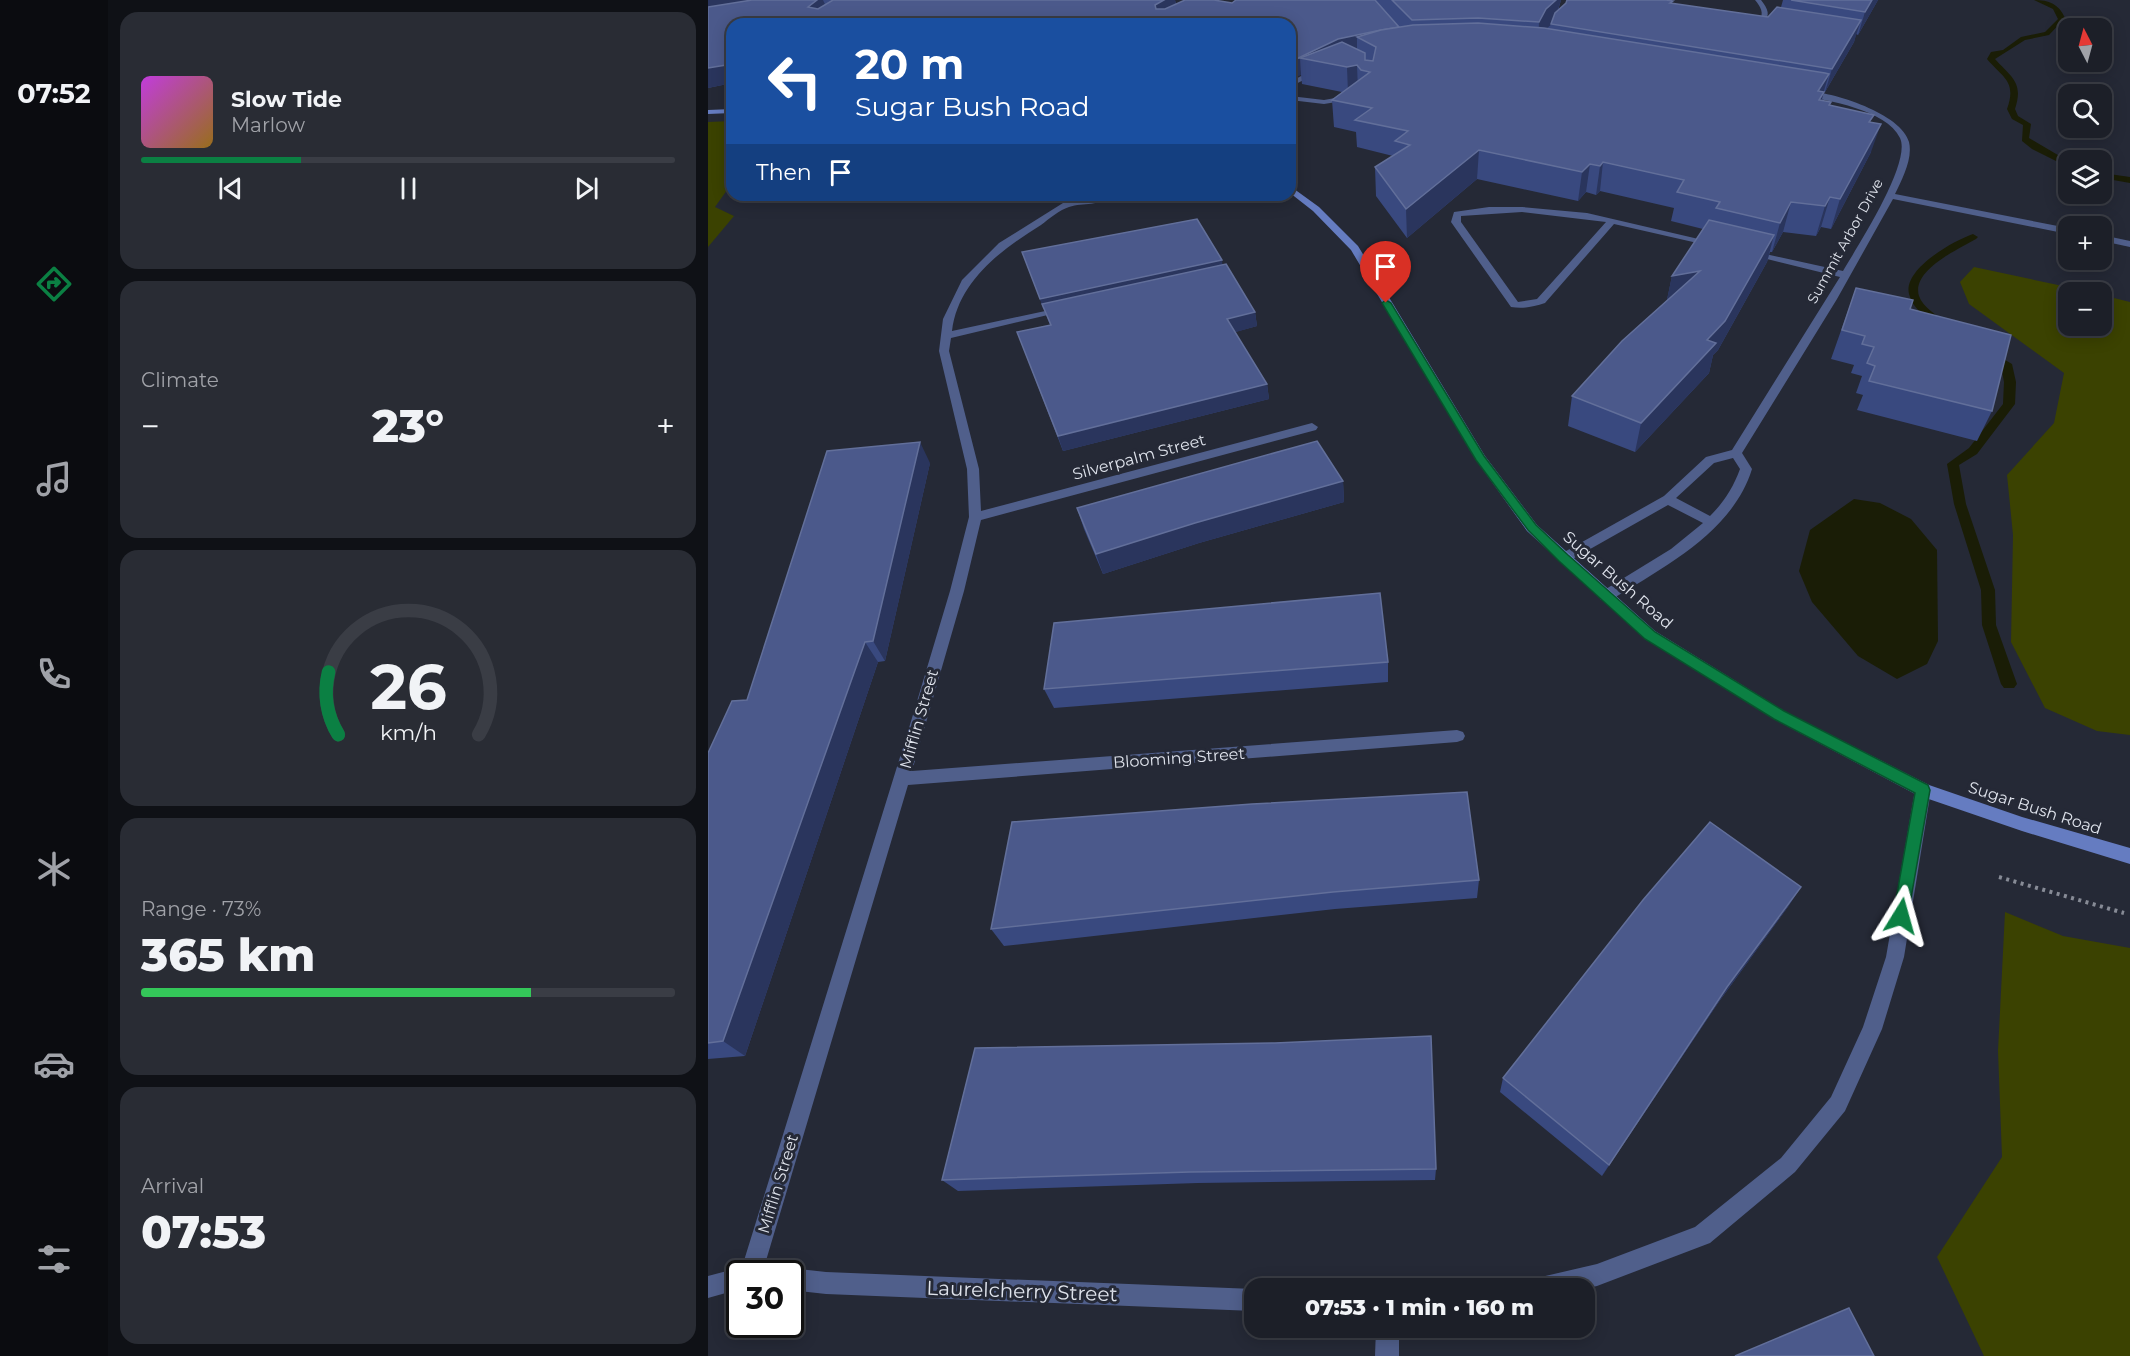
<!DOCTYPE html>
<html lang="en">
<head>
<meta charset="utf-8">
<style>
  :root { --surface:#1c1f28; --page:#292c34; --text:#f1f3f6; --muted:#a0a2a8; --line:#3a3d45; --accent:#0b8043 }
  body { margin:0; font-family:Montserrat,sans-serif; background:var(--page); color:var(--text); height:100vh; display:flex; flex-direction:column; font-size:22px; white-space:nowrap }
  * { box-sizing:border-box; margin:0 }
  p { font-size:20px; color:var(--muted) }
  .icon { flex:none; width:33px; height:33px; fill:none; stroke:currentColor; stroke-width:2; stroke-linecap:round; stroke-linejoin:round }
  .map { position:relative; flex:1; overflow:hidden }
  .side { display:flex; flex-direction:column; gap:12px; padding:12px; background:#0f1116; width:600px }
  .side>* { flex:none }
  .banner { position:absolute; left:18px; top:18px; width:570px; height:183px; border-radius:18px; box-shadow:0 3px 15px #0003,0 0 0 2px var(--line); background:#1a4fa0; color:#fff; overflow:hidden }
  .needle { width:39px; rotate:354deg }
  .tools { position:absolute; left:1350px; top:18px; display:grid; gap:12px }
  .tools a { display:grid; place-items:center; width:54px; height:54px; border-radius:12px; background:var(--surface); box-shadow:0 3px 15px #0003,0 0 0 2px var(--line); font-size:30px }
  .speed { position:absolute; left:18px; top:1260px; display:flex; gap:12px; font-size:30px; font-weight:700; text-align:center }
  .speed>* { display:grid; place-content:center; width:78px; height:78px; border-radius:50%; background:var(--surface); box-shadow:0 3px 15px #0003,0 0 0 2px var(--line); line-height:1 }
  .speed .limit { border:3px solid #111; border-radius:9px; background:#fff; color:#111 }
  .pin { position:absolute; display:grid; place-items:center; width:51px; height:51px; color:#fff; margin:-62px -26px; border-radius:50% 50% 50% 0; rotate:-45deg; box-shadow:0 0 6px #0007 }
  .pin .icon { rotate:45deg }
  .me { position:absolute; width:66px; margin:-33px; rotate:8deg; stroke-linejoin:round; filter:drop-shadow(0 0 4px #0008) }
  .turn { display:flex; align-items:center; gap:21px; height:126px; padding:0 30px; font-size:27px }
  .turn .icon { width:78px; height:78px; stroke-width:2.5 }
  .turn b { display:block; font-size:42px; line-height:51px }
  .then { display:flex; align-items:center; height:57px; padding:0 30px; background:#0003; gap:12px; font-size:22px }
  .big { font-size:45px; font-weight:800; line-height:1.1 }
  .side .widget { flex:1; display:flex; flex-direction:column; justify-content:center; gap:9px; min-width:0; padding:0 21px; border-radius:18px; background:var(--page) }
  .side .dial { align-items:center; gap:0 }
  .dial svg { height:156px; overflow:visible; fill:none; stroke:var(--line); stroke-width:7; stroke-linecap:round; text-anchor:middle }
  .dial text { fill:var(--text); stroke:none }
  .song { display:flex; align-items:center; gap:18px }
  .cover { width:72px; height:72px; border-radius:9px; background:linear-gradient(135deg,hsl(290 70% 55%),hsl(40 70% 35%)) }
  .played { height:6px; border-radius:3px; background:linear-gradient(90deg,var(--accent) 30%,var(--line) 30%) }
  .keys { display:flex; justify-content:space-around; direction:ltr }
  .heat { display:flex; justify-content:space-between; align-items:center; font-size:33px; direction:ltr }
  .charge { height:9px; border-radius:4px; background:linear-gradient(90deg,#34c759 73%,var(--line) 0) }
  .trip { position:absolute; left:536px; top:1278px; width:351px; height:60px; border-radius:18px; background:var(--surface); box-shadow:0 3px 15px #0003,0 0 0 2px var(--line); font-weight:800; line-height:60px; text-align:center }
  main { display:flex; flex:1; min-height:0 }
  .dock { display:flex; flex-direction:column; width:108px; justify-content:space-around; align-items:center; background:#0b0c10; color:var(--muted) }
  .dock .icon { width:42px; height:42px }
  .dock .on { color:var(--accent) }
  .dock b { font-size:27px; color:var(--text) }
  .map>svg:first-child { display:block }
</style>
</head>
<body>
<main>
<nav class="dock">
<b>07:52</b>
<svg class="icon on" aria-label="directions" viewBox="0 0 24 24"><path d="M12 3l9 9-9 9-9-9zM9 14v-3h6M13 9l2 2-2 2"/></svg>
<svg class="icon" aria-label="music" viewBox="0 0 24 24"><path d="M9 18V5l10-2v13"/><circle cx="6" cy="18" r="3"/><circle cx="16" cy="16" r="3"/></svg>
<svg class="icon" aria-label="phone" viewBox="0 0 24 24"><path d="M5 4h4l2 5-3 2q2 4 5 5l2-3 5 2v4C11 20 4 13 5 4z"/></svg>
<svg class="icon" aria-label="climate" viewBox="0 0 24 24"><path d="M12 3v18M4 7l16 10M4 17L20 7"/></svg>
<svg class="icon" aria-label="car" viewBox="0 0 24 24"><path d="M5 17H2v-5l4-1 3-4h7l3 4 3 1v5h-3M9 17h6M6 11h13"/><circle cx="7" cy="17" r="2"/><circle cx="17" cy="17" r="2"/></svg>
<svg class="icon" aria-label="filters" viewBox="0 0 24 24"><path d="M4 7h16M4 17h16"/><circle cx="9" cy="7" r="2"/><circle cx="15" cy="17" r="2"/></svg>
</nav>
<section class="side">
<div class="widget">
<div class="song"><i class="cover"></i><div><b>Slow Tide</b><p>Marlow</p></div></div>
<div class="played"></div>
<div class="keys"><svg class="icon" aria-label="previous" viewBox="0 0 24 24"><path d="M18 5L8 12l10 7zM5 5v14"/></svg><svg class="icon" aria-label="pause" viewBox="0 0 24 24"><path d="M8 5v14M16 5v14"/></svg><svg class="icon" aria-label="next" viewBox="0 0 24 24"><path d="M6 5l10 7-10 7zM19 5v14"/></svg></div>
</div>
<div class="widget"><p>Climate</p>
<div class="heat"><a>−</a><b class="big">23°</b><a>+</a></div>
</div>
<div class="widget dial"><svg viewBox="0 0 100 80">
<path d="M14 69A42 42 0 1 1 86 69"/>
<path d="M14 69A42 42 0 0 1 9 37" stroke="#0b8043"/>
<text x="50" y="56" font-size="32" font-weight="700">26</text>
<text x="50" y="72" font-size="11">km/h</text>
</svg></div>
<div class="widget"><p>Range · 73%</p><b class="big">365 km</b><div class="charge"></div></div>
<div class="widget"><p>Arrival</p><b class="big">07:53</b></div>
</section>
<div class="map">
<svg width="1422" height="1356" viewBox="0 0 1422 1356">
  <rect width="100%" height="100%" fill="#252936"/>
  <g fill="#3b4201">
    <polygon points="24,121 24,183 7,207 26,216 0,247 0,122"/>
    <polygon points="1266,267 1383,292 1360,292 1360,326 1394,326 1394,295 1422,302 1422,735 1389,731 1337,708 1303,642 1305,535 1299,475 1346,423 1356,373 1261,304 1252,282"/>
    <polygon points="1297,912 1355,936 1422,948 1422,1356 1276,1356 1229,1257 1294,1157 1290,1051"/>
  </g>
  <polygon fill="#1a1d06" points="1146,499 1172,503 1203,519 1229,550 1230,641 1219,664 1189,679 1150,656 1104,602 1091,571 1102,530"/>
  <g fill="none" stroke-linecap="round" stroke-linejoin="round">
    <g fill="#1a1d06" fill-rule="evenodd">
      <path d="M1326,0C1341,0 1351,4 1357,18L1341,35L1317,40L1287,59C1303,77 1316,82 1307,109L1310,116L1323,124L1321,138L1360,161V167L1324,149L1314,141L1315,125L1304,119L1299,109C1309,81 1295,78 1279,59L1283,52L1295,50L1313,37L1337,32L1350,19L1345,9Z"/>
      <polygon points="1394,173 1422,177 1422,183 1394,178"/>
      <path d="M1265,234L1270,237L1268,239C1251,249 1203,270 1211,296C1215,308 1229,314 1237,323L1228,325C1218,317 1204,308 1201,294C1195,269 1245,241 1265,234Z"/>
      <polygon points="1280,350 1304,364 1308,382 1307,404 1269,454 1251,465 1258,504 1287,590 1288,625 1309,684 1306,688 1296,688 1293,684 1274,625 1273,590 1246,504 1239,464 1261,448 1295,404 1296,382 1293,366 1276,355 1275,353"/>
    </g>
    <polyline stroke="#878b96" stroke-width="4" stroke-dasharray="3 4.5" stroke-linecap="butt" points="1291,877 1416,913"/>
    <polygon fill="#505f8b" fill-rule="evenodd" points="644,95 647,99 616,104 582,100 582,96 616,100"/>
    <g fill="#505f8b" fill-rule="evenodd">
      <path d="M1047,0H1053C1060,9 1063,15 1055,24L1037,21L1040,19L1051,21C1057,13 1052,6 1047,0Z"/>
      <polygon points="608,68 615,70 582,87 582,82"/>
      <path d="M1092,91C1119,89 1194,113 1201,142C1205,159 1194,179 1187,194L1360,228V234L1185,199L1129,299L1034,453L1044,469C1024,533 957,566 903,600H893L891,596L893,592L963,549L995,523L960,505L861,561H851L849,558L851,555L956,496L998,457L1024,450L1132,277L1039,254V250L1135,271C1149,247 1204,163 1192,138C1178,109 1120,101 1092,95ZM1025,458L1032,469C1025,488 1016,502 1002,516L968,498L1006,463Z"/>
      <path d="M393,195H404C391,207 376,202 361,207C351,210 341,219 333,225C294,249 250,281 244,331L356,307L361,310L243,338L241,351L271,469L273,511L604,423L610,427L608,430L273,520L256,591L204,771L749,730L755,732L757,736L755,740L749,742L200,785L54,1274H32V1289L0,1298V1276L34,1267L201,728L242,591L261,517L259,469L231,351L235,319L254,280L291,243L355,203L384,200Z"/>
      <path d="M781,207H814L879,213L1012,244L1007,247L906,224L837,303C825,307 815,309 803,307L743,222L746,212ZM814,212L898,222L829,299L810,302L753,222V216Z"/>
      <polygon points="1394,235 1422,241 1422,247 1394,241"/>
      <polygon points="1215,783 1221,785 1223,790 1196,957 1174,1029 1137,1111 1087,1172 1002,1243 889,1286 876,1289 822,1288 825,1280 833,1277 889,1264 987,1227 1073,1158 1123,1097 1155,1027 1178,957 1207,790 1209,785"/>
      <polygon points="82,1268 118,1272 546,1289 546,1311 118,1294 82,1290 82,1274 73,1274"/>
      <polygon points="668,1328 691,1328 691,1356 667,1356"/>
    </g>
    <g fill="#657cc1" fill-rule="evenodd">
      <polygon points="24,109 24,113 0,114 0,110"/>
      <polygon points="582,186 611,207 650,246 777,456 829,525 947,631 1076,711 1221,785 1314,817 1422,848 1422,864 1314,831 1209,795 1066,719 937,639 819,531 766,457 643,250 605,211 582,193"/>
    </g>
  </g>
  <g fill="#39497f">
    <polygon points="0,0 467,0 468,4 524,3 528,0 854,0 853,0 850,11 965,1 964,4 1060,17 1073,7 1075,0 1170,0 1150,35 1148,34 1146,42 1117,92 1115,92 1114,100 1122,105 1163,122 1163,152 1123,229 1113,227 1108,236 1075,232 1064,252 1062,252 1059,262 1010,350 1005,355 1001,373 927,452 860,426 864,396 959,300 964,276 995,229 963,221 966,208 892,191 888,195 878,192 870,201 769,179 699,238 668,196 667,167 685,156 649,147 648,132 626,127 624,100 634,92 594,84 593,75 582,24 24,24 24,83 0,88"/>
    <polygon points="314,252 514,260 514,264 547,312 549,326 527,332 559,384 561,399 355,451 309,332 342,325"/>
    <polygon points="1148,288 1202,309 1284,411 1269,441 1149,410 1155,395 1148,393 1154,376 1143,373 1146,365 1123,359"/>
    <polygon points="222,463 177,661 170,662 37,1056 0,1059 0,753 39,700"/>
    <polygon points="635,481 636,502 491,543 395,574 376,529 369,508"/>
    <polygon points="680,662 680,682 346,708 336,689"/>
    <polygon points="544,804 771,880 769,898 627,909 296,946 283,929"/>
    <polygon points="1082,904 1010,1003 894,1176 792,1092 795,1078"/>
    <polygon points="267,1048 728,1169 727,1180 490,1183 250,1191 234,1180"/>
  </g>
  <g fill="#2a355d">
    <polygon points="0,0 49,0 0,18"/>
    <polygon points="109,0 115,0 121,13 100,7"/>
    <polygon points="456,0 467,0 469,11 450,22 447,5"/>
    <polygon points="848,0 854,0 853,0 846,22 836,31 830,45 831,22 838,9"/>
    <polygon points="1164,0 1170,0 1150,35 1157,12"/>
    <polygon points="1153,20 1146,42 1117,92 1124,69"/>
    <polygon points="691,27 668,47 649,37 649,53 592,58 593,75 582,80 582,62 630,39"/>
    <polygon points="24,64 24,83 0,88 0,68"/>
    <polygon points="649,65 650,91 640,93 639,67"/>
    <polygon points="1121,74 1115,94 1116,92 1108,119 1110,91"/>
    <polygon points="1173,124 1163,152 1123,229 1132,199"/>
    <polygon points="771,150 769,179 699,238 698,209"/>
    <polygon points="895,162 892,191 888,195 892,166"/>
    <polygon points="882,164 878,192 870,201 874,172"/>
    <polygon points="1122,197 1113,227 1108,236 1117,206"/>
    <polygon points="1083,202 1075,232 1064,252 1072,223"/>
    <polygon points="1066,235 1059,262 1010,350 1005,355 1001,373 927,452 933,423"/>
    <polygon points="514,260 515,270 335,309 332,299"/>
    <polygon points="992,271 958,304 964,276"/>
    <polygon points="547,312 549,326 521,334 519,319"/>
    <polygon points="559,384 561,399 355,451 350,436"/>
    <polygon points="212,442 222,463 177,661 165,641"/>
    <polygon points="635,481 636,502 491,543 395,574 388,554 487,523"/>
    <polygon points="157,642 170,662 37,1056 15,1041"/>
    <polygon points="1093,887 1082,904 1010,1003 894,1176 901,1165 1019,987"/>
  </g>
  <g fill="#4b598b" stroke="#626f9a" stroke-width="1.5">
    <polygon points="44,0 109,0 100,7 110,9 125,0 456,0 447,5 448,9 457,9 477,0 506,0 524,3 528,0 667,0 691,27 673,30 630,39 582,62 582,24 24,24 24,64 0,68 0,7"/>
    <polygon points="684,0 848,0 838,9 831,22 770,18 704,20"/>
    <polygon points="859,0 958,0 965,1 962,3 1060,17 1069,7 1153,20 1124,69 843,24 847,13 858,3"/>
    <polygon points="1083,0 1164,0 1157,12"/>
    <polygon points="770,23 836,28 1117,73 1121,74 1110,91 1116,92 1111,100 1123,102 1121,105 1166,115 1161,122 1173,124 1132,199 1122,197 1117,206 1083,202 1072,223 1008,208 1012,202 969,192 976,180 895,162 892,166 882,164 874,172 771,150 698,209 667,167 702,145 687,141 700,131 647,120 664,108 624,100 662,72 653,70 649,65 639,67 592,58 634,42 657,53 657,60 665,61 668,47 649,37 673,30 705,25"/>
    <polygon points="489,219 514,260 332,299 314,252"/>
    <polygon points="1001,220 1066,235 1017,321 999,340 1008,343 933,423 864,396 914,341 992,271 964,276"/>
    <polygon points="518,264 547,312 519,319 559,384 350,436 309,332 343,325 334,304"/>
    <polygon points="1148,288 1205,300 1202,309 1303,335 1284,411 1161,381 1167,366 1159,363 1166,347 1154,344 1157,336 1134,330"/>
    <polygon points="609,441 635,481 487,523 388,554 369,508"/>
    <polygon points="212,442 165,641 157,642 15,1041 0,1043 0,753 24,701 39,700 119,451"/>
    <polygon points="672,593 680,662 336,689 346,623"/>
    <polygon points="759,792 771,880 625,892 283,929 304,822 544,804"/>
    <polygon points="1002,822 1093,887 1019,987 901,1165 795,1078 935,900"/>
    <polygon points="723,1036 728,1169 482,1172 234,1180 267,1048 567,1043"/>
    <polygon points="1141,1308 1166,1356 1027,1356"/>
  </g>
  <polygon fill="#0b8043" stroke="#07532c" stroke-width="1.5" points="678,300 683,303 776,456 828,525 860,555 947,632 1076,711 1220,785 1222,790 1199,921 1193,923 1188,921 1185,916 1207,793 1066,719 937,639 851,561 820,530 768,460 674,303"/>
  <g text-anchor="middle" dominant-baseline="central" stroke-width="6" stroke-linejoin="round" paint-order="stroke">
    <g font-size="14" fill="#dfe3ec" stroke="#252936">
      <text transform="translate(1137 241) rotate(-61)">Summit Arbor Drive</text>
    </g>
    <g font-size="16" fill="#dfe3ec" stroke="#252936">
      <text transform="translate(431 457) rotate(-15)">Silverpalm Street</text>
      <text transform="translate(910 580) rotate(41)">Sugar Bush Road</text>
      <text transform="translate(211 719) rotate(-74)">Mifflin Street</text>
      <text transform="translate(471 758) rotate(-4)">Blooming Street</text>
      <text transform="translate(1327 808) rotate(18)">Sugar Bush Road</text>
      <text transform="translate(70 1184) rotate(-73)">Mifflin Street</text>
    </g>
    <g font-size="20" fill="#dfe3ec" stroke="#252936">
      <text transform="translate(314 1291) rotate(2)">Laurelcherry Street</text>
    </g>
  </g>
</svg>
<div class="tools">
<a><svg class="needle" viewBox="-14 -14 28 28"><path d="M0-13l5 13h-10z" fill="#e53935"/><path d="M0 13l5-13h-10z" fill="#a0a2a8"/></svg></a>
<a><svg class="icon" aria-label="search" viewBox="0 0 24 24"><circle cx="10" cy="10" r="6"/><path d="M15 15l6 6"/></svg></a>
<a><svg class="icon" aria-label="layers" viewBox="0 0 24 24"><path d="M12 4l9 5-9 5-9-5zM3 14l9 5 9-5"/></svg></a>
<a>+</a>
<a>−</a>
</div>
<div class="speed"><div class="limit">30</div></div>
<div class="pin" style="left:678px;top:303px;background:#d93025"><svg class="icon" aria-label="arrive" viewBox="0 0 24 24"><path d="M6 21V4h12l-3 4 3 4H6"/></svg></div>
<svg class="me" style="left:1193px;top:916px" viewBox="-20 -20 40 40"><path d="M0-17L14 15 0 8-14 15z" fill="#0b8043" stroke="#fff" stroke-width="4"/></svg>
<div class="trip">07:53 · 1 min · 160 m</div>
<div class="banner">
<div class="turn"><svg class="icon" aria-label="left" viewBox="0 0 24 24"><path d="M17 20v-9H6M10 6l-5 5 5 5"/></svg><div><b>20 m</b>Sugar Bush Road</div></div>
<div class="then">Then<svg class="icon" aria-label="arrive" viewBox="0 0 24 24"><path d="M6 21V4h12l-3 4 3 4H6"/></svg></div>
</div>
</div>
</main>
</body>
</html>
